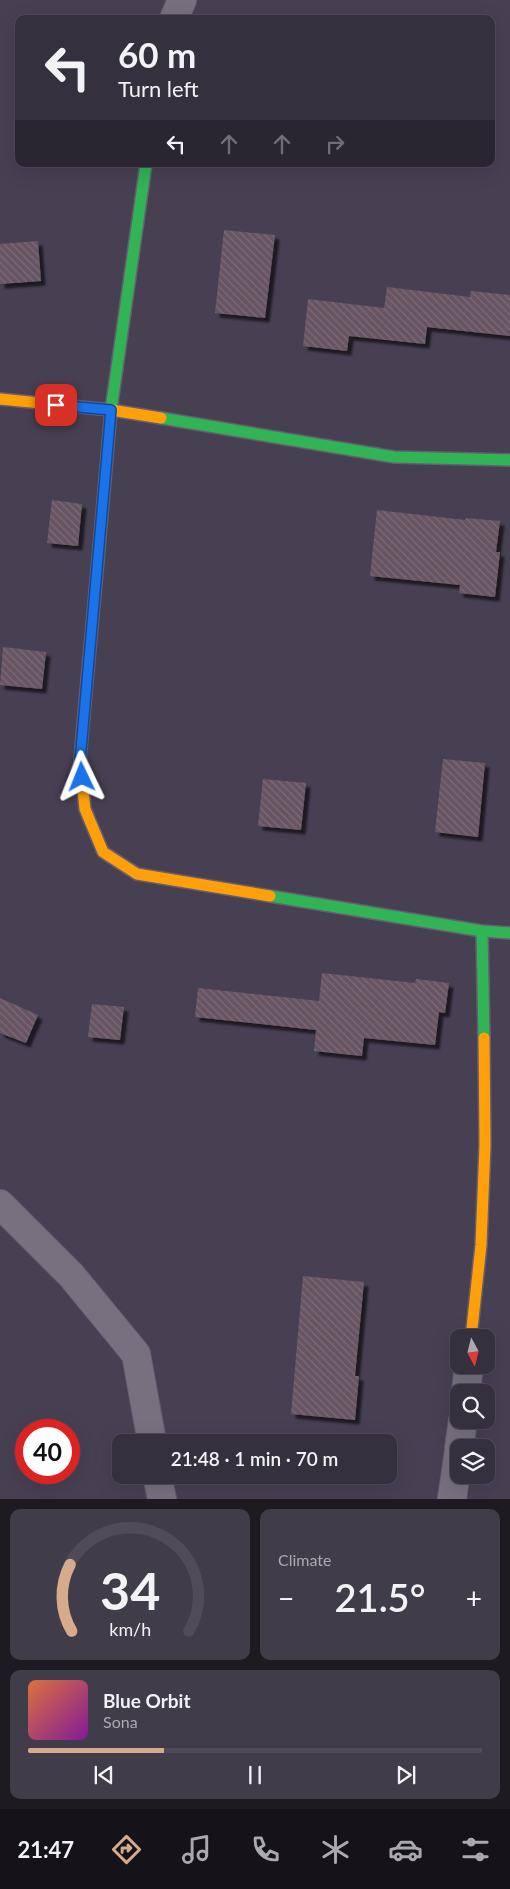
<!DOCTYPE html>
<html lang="en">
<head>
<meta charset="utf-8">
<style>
  :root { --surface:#35303e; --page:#403c49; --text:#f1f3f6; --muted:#aaa9b0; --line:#4f4b58; --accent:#d6ab8b }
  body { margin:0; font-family:Lato,sans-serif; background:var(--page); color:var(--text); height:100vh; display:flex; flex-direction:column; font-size:19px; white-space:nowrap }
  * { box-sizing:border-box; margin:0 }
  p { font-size:16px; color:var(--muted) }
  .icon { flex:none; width:28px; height:28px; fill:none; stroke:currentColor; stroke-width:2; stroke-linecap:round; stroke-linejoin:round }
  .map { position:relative; height:1499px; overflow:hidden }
  .sheet { display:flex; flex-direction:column; gap:10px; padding:10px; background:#1d1a22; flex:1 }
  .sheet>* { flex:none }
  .guide { position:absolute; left:15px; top:15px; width:480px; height:152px; border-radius:10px; box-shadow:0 5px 20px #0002,0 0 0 1px var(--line); background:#35303e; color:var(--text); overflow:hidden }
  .needle { width:32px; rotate:173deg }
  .buttons { position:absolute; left:450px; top:1329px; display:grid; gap:10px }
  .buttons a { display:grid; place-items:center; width:45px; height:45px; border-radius:10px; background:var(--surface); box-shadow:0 5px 20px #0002,0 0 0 1px var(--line); font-size:25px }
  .speed { position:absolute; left:15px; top:1419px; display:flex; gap:10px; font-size:25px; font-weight:700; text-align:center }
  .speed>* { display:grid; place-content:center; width:65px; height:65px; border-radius:50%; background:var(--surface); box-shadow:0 5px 20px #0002,0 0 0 1px var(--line); line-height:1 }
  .speed .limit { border:8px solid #d22; background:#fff; color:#111 }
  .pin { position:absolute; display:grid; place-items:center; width:42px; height:42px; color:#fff; margin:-21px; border-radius:10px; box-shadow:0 2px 8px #0006 }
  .me { position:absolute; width:55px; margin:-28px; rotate:358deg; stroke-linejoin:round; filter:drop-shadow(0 0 4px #0008) }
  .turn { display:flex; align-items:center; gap:18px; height:105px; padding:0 20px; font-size:22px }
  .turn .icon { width:65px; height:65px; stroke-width:2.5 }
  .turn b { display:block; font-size:35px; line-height:42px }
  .lanes { display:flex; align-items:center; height:48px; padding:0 20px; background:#0003; justify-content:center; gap:25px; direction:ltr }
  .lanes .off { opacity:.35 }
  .big { font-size:38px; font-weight:600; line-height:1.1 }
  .sheet .widget { flex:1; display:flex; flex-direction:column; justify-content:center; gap:8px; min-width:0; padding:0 18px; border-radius:10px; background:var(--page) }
  .sheet .dial { align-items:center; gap:0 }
  .dial svg { height:130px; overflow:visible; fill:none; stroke:var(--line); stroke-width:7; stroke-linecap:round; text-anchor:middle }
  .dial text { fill:var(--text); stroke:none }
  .song { display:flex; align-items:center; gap:15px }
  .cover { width:60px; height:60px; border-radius:8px; background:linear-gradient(135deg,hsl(20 70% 55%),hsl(290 70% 35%)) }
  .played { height:5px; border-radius:2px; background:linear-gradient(90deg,var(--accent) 30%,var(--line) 30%) }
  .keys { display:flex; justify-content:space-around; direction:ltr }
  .heat { display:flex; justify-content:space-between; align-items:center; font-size:28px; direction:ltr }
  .sheet .tiles { flex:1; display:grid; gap:10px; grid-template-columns:1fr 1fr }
  .widget:last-child { grid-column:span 2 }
  .trip { position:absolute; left:112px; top:1434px; width:285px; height:50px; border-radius:10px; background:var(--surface); box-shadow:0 5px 20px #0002,0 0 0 1px var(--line); font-weight:600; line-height:50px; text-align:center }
  .dock { display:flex; height:80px; justify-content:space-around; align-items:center; background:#151319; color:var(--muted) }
  .dock .icon { width:35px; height:35px }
  .dock .active { color:var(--accent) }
  .dock b { font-size:22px; color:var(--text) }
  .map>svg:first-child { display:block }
</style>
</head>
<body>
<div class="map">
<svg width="510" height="1499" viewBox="0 0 510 1499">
  <defs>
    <pattern id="building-back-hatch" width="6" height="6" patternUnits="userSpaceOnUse" patternTransform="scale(1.25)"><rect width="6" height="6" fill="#675462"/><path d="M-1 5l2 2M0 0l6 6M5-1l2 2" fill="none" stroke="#7c6c79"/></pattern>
    <filter id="shadow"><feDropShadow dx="4.5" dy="4.5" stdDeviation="1" flood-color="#0009"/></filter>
  </defs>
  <rect width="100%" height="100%" fill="#474053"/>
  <g fill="url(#building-back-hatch)" filter="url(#shadow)">
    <polygon points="224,230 275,235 265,318 215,313"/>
    <polygon points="38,241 41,281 0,284 0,244"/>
    <polygon points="387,287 470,297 471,291 510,295 510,336 427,327 425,344 349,336 347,351 303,346 308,299 384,308"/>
    <polygon points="52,500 82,504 78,546 47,543"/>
    <polygon points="377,510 465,520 466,518 500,521 496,552 500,552 495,597 459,593 460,585 370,576"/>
    <polygon points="3,647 46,652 42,689 0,685"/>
    <polygon points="443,759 485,763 478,837 435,832"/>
    <polygon points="263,779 306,783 301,830 258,826"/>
    <polygon points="322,973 415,983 416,979 449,983 445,1013 439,1012 435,1045 364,1038 362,1056 314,1051 316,1030 195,1017 198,988 319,1001"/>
    <polygon points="0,998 38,1015 26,1043 0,1033"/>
    <polygon points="92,1004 124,1007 120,1040 88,1037"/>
    <polygon points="303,1276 364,1282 355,1376 359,1376 355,1420 291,1414"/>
  </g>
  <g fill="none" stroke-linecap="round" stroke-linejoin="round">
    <g stroke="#655e6f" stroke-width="30">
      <g id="street">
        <polyline points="174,19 182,0"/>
        <polyline points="0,1204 71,1275 136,1354 152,1442"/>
        <polyline points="466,1392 469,1365"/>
        <polyline points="459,1448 463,1420"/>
        <polyline points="157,1475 162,1499"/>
        <polyline points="452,1499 459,1451"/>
      </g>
    </g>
    <g stroke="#655e6f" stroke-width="14">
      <g id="fast">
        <polyline points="161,418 394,457 510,460"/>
        <polyline points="98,560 111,410 146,164"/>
        <polyline points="270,896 482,931 510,933"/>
        <polyline points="482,931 484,1038"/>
      </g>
    </g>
    <g stroke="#655e6f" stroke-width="14">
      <g id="slow">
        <polyline points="0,399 111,410 161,418"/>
        <polyline points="82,736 80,761 85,809 103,852 137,874 270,896"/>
        <polyline points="471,1338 481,1245 485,1145 484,1038"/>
      </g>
    </g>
    <g stroke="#655e6f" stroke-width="14">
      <polyline id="jam" points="82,736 98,560"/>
    </g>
    <use href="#street" stroke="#77717f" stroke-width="28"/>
    <use href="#fast" stroke="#30b455" stroke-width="11"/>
    <use href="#slow" stroke="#ff9f0a" stroke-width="11"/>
    <use href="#jam" stroke="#e5322d" stroke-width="11"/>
  </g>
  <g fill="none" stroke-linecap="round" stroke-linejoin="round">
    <g stroke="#114b97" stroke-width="12">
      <polyline id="route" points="56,405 111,410 80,761 82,777"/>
    </g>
    <use href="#route" stroke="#1a73e8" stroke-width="9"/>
  </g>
</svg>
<div class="buttons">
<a><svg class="needle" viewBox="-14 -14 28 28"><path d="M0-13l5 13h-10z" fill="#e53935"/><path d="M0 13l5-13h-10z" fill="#aaa9b0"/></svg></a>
<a><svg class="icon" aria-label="search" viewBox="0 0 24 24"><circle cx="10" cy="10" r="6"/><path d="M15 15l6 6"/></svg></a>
<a><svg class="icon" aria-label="layers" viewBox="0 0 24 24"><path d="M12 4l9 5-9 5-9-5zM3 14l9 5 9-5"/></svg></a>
</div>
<div class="speed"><div class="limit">40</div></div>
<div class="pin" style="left:56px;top:405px;background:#d93025"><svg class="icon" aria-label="arrive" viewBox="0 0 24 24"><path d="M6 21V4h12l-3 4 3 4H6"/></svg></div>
<svg class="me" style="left:82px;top:777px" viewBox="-20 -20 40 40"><path d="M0-17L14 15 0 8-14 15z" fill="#1a73e8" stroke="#fff" stroke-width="4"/></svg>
<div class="trip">21:48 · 1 min · 70 m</div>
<div class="guide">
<div class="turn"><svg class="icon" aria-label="left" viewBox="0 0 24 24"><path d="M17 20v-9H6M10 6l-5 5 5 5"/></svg><div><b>60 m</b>Turn left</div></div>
<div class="lanes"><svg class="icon" aria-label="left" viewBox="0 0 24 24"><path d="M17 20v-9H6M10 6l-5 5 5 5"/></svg><svg class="icon off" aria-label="ahead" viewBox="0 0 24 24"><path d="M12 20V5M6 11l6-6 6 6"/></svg><svg class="icon off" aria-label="ahead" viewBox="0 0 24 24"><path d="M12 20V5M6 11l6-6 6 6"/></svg><svg class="icon off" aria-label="right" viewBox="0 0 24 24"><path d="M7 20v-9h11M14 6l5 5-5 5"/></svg></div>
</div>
</div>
<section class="sheet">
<div class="tiles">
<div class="widget dial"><svg viewBox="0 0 100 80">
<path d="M14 69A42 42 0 1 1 86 69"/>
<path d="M14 69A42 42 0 0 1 13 28" stroke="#d6ab8b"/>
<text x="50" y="56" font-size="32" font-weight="700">34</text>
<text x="50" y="72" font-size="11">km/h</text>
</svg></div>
<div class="widget"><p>Climate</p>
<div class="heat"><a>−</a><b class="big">21.5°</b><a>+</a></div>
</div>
<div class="widget">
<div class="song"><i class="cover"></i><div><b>Blue Orbit</b><p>Sona</p></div></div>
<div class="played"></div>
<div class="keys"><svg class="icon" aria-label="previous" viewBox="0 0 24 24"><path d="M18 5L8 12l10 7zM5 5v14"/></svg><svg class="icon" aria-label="pause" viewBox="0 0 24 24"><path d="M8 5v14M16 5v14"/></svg><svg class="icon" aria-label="next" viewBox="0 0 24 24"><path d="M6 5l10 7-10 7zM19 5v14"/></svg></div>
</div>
</div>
</section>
<nav class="dock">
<b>21:47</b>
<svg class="icon active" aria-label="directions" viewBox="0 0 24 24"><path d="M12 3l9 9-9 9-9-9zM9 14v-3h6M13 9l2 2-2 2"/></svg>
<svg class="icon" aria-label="music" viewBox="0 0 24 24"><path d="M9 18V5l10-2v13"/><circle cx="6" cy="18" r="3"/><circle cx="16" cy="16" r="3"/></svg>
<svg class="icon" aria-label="phone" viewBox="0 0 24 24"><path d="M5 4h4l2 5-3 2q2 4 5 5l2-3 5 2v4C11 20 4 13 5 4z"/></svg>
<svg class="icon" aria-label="climate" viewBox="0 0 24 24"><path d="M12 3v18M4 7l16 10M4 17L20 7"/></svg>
<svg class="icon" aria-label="car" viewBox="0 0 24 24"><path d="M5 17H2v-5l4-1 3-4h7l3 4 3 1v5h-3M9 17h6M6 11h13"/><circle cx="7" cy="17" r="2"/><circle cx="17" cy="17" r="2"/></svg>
<svg class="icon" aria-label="filters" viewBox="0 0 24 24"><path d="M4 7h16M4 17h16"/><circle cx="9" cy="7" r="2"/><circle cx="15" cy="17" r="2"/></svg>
</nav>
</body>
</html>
